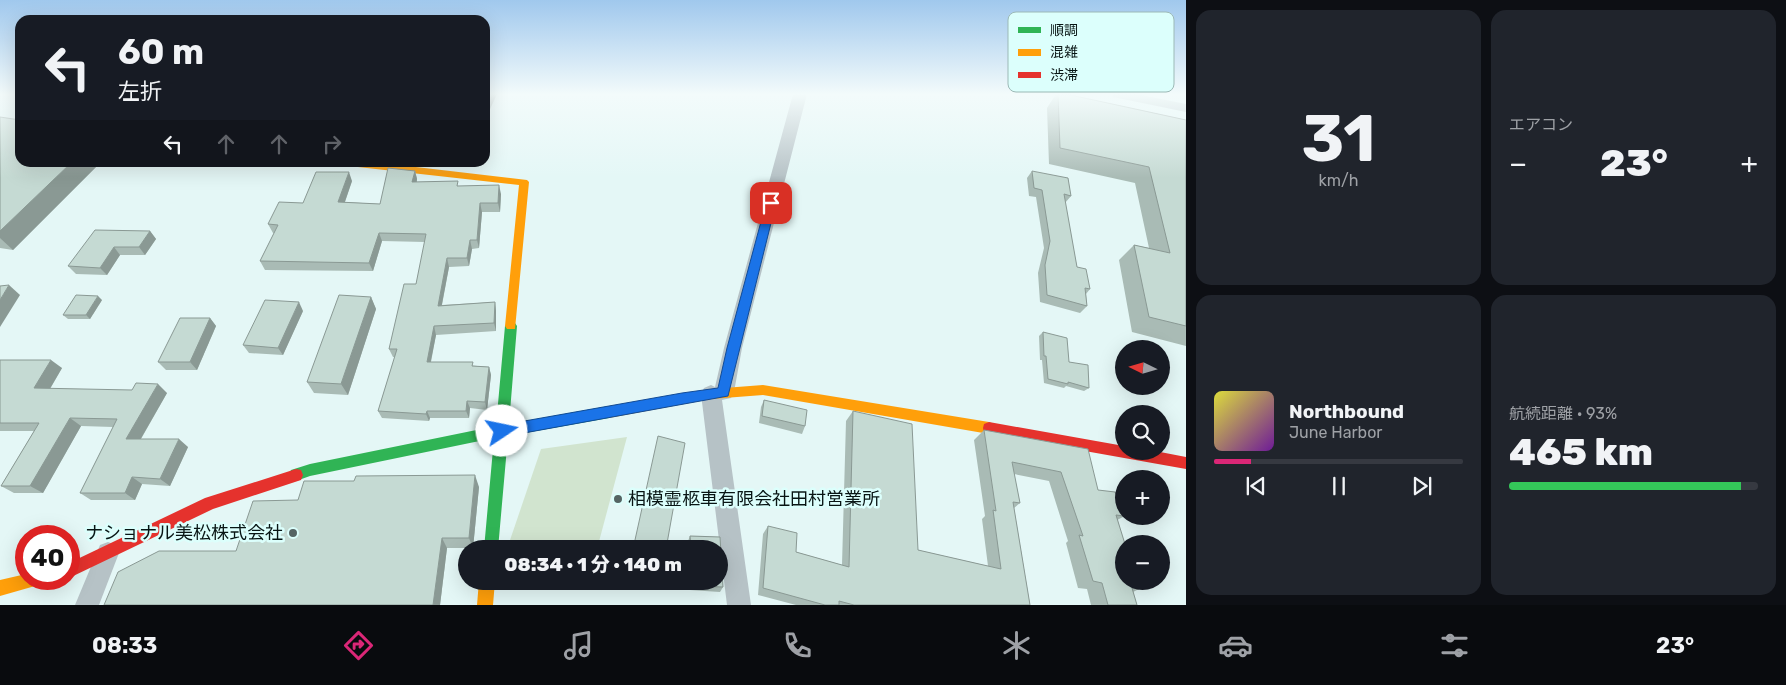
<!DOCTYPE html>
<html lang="ja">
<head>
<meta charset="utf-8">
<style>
  :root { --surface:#171b24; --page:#20242c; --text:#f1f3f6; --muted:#9ea1a6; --line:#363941; --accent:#db2777 }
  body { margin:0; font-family:Rubik,"Noto Sans JP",sans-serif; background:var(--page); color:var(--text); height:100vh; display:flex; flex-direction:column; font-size:19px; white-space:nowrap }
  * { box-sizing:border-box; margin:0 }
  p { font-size:16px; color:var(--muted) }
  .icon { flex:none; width:28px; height:28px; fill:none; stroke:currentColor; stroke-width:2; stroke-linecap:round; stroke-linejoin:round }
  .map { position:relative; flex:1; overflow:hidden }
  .details { display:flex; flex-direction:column; gap:10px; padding:10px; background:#0d0f14; width:600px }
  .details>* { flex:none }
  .banner { position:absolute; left:15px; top:15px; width:475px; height:152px; border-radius:15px; box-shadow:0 5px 20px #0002; background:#171b24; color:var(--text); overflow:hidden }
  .needle { width:32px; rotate:275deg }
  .controls { position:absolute; left:1115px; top:340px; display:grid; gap:10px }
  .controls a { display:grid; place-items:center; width:55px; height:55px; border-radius:50%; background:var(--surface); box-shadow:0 5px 20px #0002; font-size:25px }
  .speed { position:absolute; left:15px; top:525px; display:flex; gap:10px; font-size:25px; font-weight:700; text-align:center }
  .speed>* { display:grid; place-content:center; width:65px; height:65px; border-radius:50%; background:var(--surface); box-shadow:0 5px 20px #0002; line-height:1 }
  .speed .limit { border:8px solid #d22; background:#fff; color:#111 }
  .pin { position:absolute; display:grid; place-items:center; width:42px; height:42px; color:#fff; margin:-21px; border-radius:10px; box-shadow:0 2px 8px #0006 }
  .me { position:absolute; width:55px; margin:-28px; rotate:79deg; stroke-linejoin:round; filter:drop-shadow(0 0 4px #0008) }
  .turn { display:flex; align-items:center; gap:18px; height:105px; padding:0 20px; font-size:22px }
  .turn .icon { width:65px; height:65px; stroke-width:2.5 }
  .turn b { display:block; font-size:35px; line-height:42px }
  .lanes { display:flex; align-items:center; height:48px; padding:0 20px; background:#0003; justify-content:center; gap:25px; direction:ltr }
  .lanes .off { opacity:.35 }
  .big { font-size:38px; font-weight:800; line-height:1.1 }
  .details .card { flex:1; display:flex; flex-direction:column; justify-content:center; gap:8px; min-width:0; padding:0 18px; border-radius:15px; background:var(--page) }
  .details .dial { align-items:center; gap:0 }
  .dial b { font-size:65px; line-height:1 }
  .song { display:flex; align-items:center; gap:15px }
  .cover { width:60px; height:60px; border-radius:8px; background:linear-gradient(135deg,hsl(60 70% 55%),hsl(280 70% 35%)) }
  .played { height:5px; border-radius:2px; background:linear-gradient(90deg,var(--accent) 15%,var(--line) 15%) }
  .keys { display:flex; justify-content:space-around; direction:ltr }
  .heat { display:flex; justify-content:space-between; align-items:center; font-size:28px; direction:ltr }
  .charge { height:8px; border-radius:4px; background:linear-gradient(90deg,#34c759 93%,var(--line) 0) }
  .details .tiles { flex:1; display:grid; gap:10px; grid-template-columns:repeat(2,1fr) }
  .trip { position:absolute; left:458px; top:540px; width:270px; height:50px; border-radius:25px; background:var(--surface); box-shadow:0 5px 20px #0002; font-weight:800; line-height:50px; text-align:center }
  .dock { display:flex; height:80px; justify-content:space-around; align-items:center; background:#090b0e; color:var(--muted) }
  .dock .icon { width:35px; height:35px }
  .dock .current { color:var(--accent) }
  .dock b { font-size:22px; color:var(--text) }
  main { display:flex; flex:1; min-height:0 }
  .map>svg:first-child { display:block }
</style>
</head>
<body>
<main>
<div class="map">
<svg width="1186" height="605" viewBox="0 0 1186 605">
  <rect width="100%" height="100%" fill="#e4f7f6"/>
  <polygon fill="#d1e4cf" points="627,437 597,549 507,549 541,449"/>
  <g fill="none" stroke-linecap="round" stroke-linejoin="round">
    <g fill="#b6c2c6" fill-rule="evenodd">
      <polygon points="793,94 807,94 742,348 734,392 731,398 722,400 751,605 727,605 701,394 704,388 711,385 715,387 724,348"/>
      <polygon points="1112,94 1136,94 1186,104 1186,112 1118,98 1113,97"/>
      <polygon points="108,542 116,545 119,553 99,605 75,605 100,545"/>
    </g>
    <polygon fill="#30b455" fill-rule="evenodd" points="511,321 515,323 517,326 509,424 609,406 614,408 615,412 614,416 609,418 508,436 498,549 484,549 494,438 310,476 296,481 291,480 289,475 291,470 310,464 496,426 505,326 507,323"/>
    <g fill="#ff9f0a" fill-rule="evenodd">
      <polygon points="336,162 373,162 527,180 529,182 515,329 507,329 505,326 519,185 340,165"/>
      <polygon points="763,385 989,422 994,424 995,428 994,432 989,434 763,395 711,399 609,418 604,416 603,412 604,408 609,406 711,389"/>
      <polygon points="26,574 26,579 44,579 42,584 0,596 0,580"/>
      <polygon points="479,581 495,581 493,605 477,605"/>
    </g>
    <g fill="#e5322d" fill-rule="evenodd">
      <polygon points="989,422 1124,446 1124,451 1155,451 1186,457 1186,469 989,434 984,432 983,428 984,424"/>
      <polygon points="296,469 301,470 303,475 301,480 213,509 69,578 69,563 205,498"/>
    </g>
  </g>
  <g fill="#a9bbb5">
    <polygon points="1056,94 1066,94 1186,120 1186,346 1132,332 1119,260 1134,245 1149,248 1135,183 1049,164 1047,108"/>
    <polygon points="0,117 20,162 101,162 13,250 0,248"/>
    <polygon points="415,171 417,179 417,182 459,186 501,194 500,212 482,212 479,248 472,249 469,266 449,267 442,305 495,302 496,311 496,331 436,335 431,362 489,367 491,375 487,410 470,408 469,418 430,418 429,421 382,418 378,411 395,357 393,357 389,349 416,284 425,242 382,241 373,271 265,270 260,261 274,233 273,233 268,224 303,203 352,181 345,202 380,204"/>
    <polygon points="1032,171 1071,196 1065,203 1077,267 1090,289 1086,294 1087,306 1080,313 1040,302 1038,273 1044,248 1036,197 1029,196 1027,178"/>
    <polygon points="150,231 156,239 145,255 120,255 107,275 76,274 68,266"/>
    <polygon points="371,297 376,309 348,395 314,393 307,382"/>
    <polygon points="102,300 90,319 68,319 63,315"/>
    <polygon points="303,311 283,355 249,353 243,345"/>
    <polygon points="210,318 216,326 197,370 166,370 158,362"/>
    <polygon points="1043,332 1069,362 1089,388 1084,391 1066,386 1064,388 1044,383 1042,360 1040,360 1039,336"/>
    <polygon points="0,360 62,368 50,389 167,393 141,439 188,447 170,486 142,484 135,500 91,500 80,493 113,427 81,426 43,493 14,493 1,486 34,431 0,431"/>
    <polygon points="764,400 805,426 802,434 759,423 761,407"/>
    <polygon points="853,411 918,550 988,566 982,519 985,516 974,440 984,430 1098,490 1125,516 1117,520 1139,589 1133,592 1137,605 1091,605 1087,589 1078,588 1066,543 1068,541 1049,481 1014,474 1020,503 1014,508 1030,605 796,605 758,595 763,534 768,526 796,552 842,565 846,421"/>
    <polygon points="479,487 473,548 447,548 440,605 104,605 236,551 298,500"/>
    <polygon points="690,536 720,537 723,587 720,592 690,590 690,581 719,581 719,549 689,549 688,541"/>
    <polygon points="643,581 659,581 658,586"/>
  </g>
  <g fill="#8a9994">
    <polygon points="487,94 497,94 485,120 485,99"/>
    <polygon points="72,162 101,162 13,250 0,238 0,231"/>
    <polygon points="415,171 417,179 415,191 412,182"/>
    <polygon points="349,172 352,181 342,210 338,202"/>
    <polygon points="499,185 501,194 500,212 498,203"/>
    <polygon points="480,203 482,212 479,248 477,240"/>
    <polygon points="150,231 156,239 145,255 139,247"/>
    <polygon points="379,233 382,241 373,271 369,263"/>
    <polygon points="470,240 472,249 469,266 467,258"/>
    <polygon points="114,247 120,255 107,275 100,268"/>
    <polygon points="447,258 449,267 440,314 438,306"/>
    <polygon points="9,285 20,295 0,327 0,300"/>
    <polygon points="98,296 102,300 90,319 86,315"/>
    <polygon points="371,297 376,309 348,395 341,384"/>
    <polygon points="299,302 303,311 283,355 278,348"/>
    <polygon points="495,302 496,311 496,331 494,323"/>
    <polygon points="210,318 216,326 197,370 190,362"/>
    <polygon points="434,326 436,335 429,370 427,362"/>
    <polygon points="51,360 62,368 45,397 34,388"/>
    <polygon points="489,367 491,375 487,410 485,402"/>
    <polygon points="158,384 167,393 136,447 126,439"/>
    <polygon points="467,401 470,408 469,418 466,411"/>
    <polygon points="427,411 430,418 429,421 426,414"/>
    <polygon points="70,418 81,426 43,493 30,486"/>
    <polygon points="179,439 188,447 170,486 160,479"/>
    <polygon points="475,475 479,487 473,548 469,538"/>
    <polygon points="132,477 142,484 135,500 125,493"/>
    <polygon points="442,538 447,548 440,605 433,605"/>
  </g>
  <g fill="#c5dad3" stroke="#8a9994">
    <polygon points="1058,94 1066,94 1186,120 1186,326 1149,317 1134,245 1170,253 1149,167 1060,148"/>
    <polygon points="0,117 20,120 20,162 72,162 0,231"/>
    <polygon points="388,168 415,171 412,182 458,181 457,186 499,185 498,203 480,203 477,240 470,240 467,258 447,258 438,306 495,302 494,323 434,326 427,362 473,362 472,366 489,367 485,402 467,401 466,411 427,411 426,414 378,411 397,349 389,349 404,284 416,284 426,234 379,233 369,263 260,261 278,225 268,224 279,202 303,203 316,172 349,172 338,202 380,204"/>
    <polygon points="1032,171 1068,178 1071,196 1064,194 1077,267 1086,269 1090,289 1085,288 1087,306 1047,295 1045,265 1050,241 1042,190 1034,188"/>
    <polygon points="95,230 150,231 139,247 114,247 100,268 68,266"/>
    <polygon points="9,285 0,300 0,286"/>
    <polygon points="76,295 98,296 86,315 63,315"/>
    <polygon points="339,295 371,297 341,384 307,382"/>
    <polygon points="265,300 299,302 278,348 243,345"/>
    <polygon points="180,318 210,318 190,362 158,362"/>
    <polygon points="1043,332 1067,338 1069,362 1088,365 1089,388 1068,382 1068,384 1048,379 1046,356 1044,356"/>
    <polygon points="0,360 51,360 34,388 132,390 136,383 158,384 126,439 179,439 160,479 132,477 125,493 80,493 117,419 70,418 30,486 1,486 39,423 0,423"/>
    <polygon points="764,400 807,410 805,426 762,416"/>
    <polygon points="853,411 912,424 918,550 1001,569 993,510 996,511 984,430 1088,449 1098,490 1115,492 1124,514 1124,516 1116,515 1125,544 1124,544 1124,581 1137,581 1139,589 1132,588 1137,605 1108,605 1102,583 1093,581 1079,535 1083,536 1061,472 1012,462 1020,503 1013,502 1030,605 854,605 839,601 839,605 825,605 763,588 768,526 797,533 796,552 849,567"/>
    <polygon points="658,436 685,443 666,549 633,549"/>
    <polygon points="475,475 469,538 442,538 433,605 104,605 118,572 159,551 236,551 253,501 298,500 304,481 354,481 356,476"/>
    <polygon points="690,536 720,537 723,587 693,586 692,581 719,581 719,549 691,549"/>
  </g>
  <linearGradient id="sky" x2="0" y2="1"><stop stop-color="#a0c8ed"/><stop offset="0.53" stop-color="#f3fbfb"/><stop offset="1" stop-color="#f3fbfb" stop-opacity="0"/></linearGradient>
  <rect width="1186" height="178" fill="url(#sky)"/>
  <polygon fill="#1a73e8" stroke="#114b97" points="771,199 776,203 728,396 502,437 498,435 496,431 498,427 502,425 682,393 718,388 727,348 766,203"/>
  <g fill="#556463" stroke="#dcfffc" stroke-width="2">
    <circle cx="618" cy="499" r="5"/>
    <circle cx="293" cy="533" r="5"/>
  </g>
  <g text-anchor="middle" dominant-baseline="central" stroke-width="5" stroke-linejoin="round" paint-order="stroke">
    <g font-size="18" fill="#081514" stroke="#dcfffc" text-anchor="start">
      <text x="628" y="499">相模霊柩車有限会社田村営業所</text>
      <text x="283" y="533" text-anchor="end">ナショナル美松株式会社</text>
    </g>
  </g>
  <rect x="1008" y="12" width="166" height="80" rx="8" fill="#dcfffc" stroke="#9cb9b6" stroke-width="1"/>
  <rect x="1018" y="27" width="23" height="6" fill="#30b455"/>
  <rect x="1018" y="49" width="23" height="7" fill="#ff9f0a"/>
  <rect x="1018" y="72" width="23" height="6" fill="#e5322d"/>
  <g font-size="14" fill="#081514">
    <text x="1050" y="35">順調</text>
    <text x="1050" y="57">混雑</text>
    <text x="1050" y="80">渋滞</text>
  </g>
</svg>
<div class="controls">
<a><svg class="needle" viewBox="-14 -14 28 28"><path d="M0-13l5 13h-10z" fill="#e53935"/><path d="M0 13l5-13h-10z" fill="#9ea1a6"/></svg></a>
<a><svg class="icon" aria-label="search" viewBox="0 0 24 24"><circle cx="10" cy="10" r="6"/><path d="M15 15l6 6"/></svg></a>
<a>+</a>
<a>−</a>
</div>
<div class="speed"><div class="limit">40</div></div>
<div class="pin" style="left:771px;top:203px;background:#d93025"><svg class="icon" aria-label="arrive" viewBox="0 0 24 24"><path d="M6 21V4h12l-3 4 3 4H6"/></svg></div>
<svg class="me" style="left:502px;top:431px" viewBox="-20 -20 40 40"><circle r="19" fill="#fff"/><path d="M0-13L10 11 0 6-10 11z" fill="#1a73e8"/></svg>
<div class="trip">08:34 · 1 分 · 140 m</div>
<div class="banner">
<div class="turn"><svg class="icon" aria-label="left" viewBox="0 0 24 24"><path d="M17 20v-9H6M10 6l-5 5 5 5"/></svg><div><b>60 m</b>左折</div></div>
<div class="lanes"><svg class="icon" aria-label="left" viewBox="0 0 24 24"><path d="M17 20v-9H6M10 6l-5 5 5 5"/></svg><svg class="icon off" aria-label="ahead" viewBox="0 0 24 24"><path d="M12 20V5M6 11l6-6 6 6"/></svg><svg class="icon off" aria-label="ahead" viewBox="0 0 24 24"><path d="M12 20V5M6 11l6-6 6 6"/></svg><svg class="icon off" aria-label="right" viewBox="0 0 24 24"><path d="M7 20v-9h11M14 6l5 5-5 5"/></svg></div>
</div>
</div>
<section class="details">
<div class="tiles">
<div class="card dial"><b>31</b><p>km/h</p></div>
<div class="card"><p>エアコン</p>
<div class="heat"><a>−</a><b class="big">23°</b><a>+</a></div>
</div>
<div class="card">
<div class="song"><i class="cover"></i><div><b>Northbound</b><p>June Harbor</p></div></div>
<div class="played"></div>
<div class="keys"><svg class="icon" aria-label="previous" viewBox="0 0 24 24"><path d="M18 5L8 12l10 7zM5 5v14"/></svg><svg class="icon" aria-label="pause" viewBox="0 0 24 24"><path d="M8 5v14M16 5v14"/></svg><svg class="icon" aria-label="next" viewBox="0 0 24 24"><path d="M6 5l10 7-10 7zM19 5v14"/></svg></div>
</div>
<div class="card"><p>航続距離 · 93%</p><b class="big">465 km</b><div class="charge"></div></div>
</div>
</section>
</main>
<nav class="dock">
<b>08:33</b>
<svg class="icon current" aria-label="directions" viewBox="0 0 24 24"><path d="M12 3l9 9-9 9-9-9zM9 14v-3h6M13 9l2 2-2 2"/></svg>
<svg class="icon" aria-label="music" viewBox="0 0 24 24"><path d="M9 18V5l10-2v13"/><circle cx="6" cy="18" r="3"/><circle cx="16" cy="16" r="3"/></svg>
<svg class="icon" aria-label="phone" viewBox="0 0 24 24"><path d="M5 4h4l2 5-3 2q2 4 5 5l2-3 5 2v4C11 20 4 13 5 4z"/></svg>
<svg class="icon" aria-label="climate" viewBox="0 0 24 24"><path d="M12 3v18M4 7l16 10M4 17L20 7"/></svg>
<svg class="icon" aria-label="car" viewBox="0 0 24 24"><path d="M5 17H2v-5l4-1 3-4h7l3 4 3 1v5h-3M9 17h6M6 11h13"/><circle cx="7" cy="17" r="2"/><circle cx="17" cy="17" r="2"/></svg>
<svg class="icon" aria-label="filters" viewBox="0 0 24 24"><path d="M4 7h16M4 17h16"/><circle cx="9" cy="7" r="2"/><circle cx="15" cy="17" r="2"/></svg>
<b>23°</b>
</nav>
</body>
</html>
